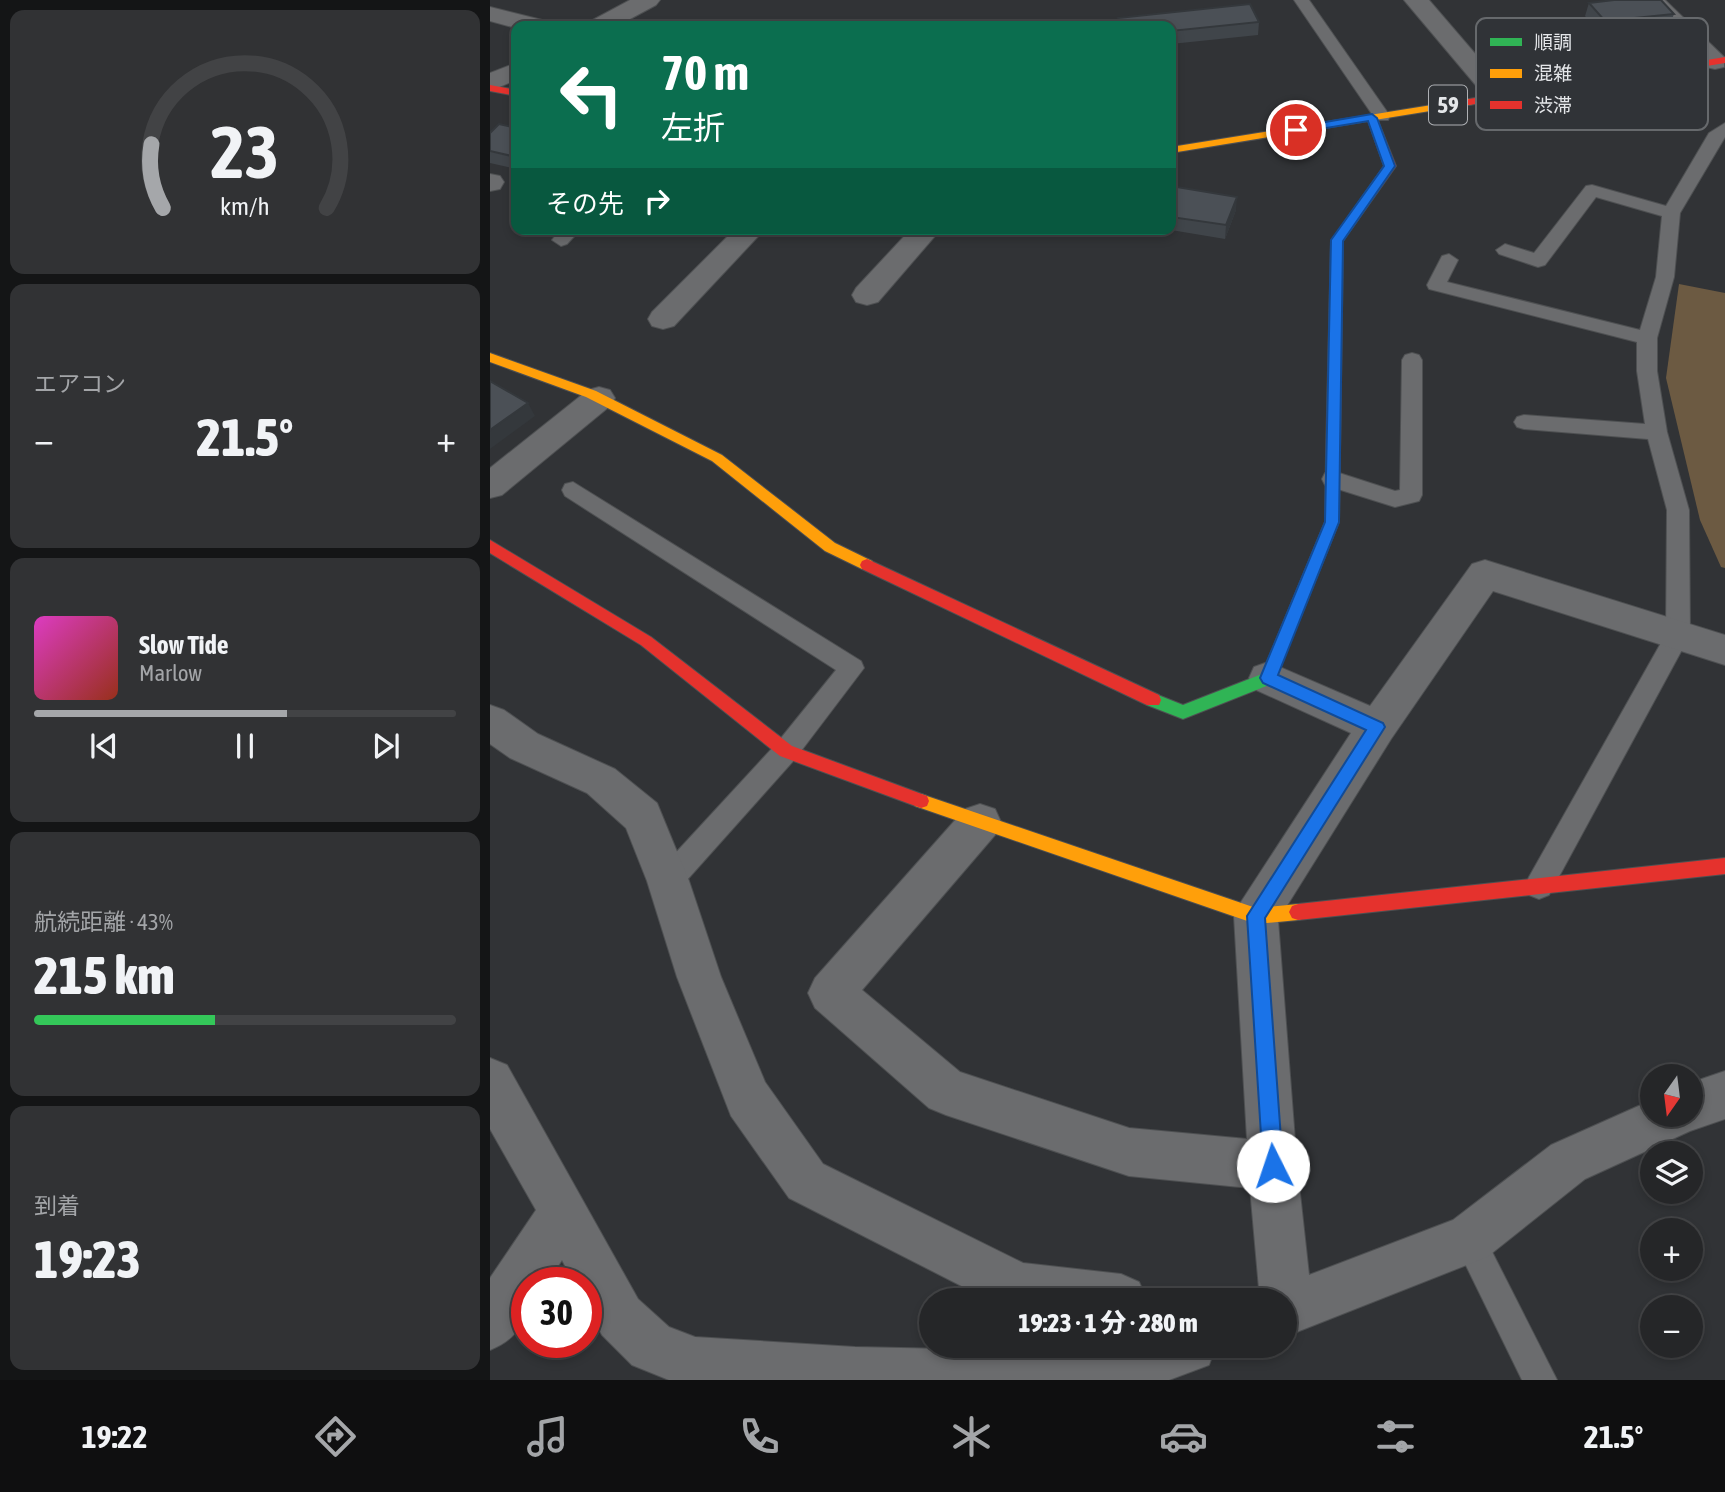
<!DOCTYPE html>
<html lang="ja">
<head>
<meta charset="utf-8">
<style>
  :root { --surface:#252628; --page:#313234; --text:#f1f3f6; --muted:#a3a5a8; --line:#424345; --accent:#a5a7aa }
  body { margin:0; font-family:"Asap Condensed","Noto Sans JP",sans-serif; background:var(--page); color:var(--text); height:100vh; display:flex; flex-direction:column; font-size:26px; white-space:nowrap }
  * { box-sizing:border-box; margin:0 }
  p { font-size:23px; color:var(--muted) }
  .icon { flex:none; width:38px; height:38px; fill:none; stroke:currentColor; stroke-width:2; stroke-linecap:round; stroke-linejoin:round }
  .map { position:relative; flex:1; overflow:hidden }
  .details { display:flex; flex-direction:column; gap:10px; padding:10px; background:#141516; width:490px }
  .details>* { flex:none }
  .top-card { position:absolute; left:21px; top:21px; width:665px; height:214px; border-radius:14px; box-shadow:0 4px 10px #0003,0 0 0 2px var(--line); background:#0b6e4f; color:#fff; overflow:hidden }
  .needle { width:46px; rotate:194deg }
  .buttons { position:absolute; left:1150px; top:1064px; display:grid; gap:14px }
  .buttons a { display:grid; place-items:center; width:63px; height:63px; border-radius:50%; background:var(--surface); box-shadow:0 4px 10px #0003,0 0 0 2px var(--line); font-size:35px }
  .speed { position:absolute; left:21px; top:1267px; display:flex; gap:14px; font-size:35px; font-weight:700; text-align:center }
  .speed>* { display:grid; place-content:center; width:91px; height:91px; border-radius:50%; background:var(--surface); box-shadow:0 4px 10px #0003,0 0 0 2px var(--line); line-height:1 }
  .speed .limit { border:10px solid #d22; background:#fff; color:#111 }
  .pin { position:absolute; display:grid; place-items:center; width:60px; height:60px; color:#fff; margin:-30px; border:4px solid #fff; border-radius:50%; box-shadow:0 2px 7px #0007 }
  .me { position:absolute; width:77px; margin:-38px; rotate:356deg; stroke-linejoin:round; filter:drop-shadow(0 0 5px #0008) }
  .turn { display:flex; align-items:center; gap:24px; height:147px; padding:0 35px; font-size:32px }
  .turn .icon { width:91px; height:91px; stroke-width:2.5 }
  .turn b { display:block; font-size:49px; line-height:60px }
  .then { display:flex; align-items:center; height:66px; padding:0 35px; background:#0003; gap:14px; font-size:26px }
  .big { font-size:52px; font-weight:800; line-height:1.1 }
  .details .widget { flex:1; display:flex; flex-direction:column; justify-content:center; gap:10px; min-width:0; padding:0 24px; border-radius:14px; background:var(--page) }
  .details .dial { align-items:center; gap:0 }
  .dial svg { height:182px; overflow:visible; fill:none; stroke:var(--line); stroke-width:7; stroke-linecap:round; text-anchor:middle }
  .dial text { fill:var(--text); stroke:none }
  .song { display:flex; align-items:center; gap:21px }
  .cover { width:84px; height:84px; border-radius:10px; background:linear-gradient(135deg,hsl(310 70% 55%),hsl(10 70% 35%)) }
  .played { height:7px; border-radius:4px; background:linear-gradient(90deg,var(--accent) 60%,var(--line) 60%) }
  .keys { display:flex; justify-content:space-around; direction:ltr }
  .heat { display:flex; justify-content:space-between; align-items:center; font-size:38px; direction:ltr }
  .charge { height:10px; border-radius:5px; background:linear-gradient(90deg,#34c759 43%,var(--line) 0) }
  .trip { position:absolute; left:429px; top:1288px; width:378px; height:70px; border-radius:35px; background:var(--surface); box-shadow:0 4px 10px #0003,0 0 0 2px var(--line); font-weight:800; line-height:70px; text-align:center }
  .dock { display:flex; height:112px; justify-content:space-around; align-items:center; background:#0f0f10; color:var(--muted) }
  .dock .icon { width:49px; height:49px }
  .dock .current { color:var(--accent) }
  .dock b { font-size:32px; color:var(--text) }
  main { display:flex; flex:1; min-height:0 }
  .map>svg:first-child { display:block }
</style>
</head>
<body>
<main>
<section class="details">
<div class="widget dial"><svg viewBox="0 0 100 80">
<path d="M14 69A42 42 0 1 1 86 69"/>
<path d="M14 69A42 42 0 0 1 9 41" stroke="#a5a7aa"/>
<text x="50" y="56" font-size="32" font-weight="700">23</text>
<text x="50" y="72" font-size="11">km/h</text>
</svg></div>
<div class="widget"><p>エアコン</p>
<div class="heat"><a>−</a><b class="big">21.5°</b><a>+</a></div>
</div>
<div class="widget">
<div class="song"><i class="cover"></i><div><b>Slow Tide</b><p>Marlow</p></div></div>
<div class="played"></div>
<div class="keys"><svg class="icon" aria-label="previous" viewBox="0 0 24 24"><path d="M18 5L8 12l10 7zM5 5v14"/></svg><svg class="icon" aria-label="pause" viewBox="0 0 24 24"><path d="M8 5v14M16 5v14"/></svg><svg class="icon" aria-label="next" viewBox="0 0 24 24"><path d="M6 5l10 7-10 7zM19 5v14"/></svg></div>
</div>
<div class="widget"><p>航続距離 · 43%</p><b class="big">215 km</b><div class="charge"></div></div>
<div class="widget"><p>到着</p><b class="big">19:23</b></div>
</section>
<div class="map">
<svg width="1235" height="1380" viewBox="0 0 1235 1380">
  <rect width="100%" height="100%" fill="#313336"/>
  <polygon fill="#6c5a42" points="1189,284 1235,293 1235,568 1231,567 1210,520 1176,378"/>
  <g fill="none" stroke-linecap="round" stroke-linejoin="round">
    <g stroke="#4e5052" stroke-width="2">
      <g id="lane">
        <polygon points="804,0 819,0 900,116 898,120 886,120"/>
        <polygon points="1235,123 1235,137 1190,213 1184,277 1167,338 1167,371 1177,432 1199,510 1200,635 1059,895 1049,899 1039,895 1035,886 1039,877 1176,634 1177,510 1158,439 1034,429 1027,427 1024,422 1027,417 1034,415 1155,424 1147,371 1147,342 939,289 937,285 952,256 959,254 968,260 957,282 1150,330 1166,277 1172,216 1106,197 1055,265 1048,267 1009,254 1006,250 1015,244 1044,253 1096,186 1102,185 1176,206 1219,133"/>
        <polygon points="71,229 91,229 77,244 71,246 62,240"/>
        <polygon points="922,353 929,355 932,360 932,495 929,501 905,507 835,485 832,479 835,473 843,471 905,491 910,490 912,360 915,355"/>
        <polygon points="83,482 371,661 374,668 305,759 188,890 178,893 168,890 164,881 168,872 287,743 346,670 75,496 72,490 75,484"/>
        <polygon points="979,1223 990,1228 1067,1380 1032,1380 963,1239 968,1228"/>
      </g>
    </g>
    <g stroke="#4e5052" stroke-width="2">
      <g id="street">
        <polygon points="140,0 170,0 166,5 127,26 97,26 101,21"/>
        <polygon points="914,0 939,0 1018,92 1022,97 1018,102 1009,105 1000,102"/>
        <polygon points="1150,0 1175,0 1234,57 1234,67 1225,69 1216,67"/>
        <polygon points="0,7 56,21 60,26 26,28 0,21"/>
        <polygon points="26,63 26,80 0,91 0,73"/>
        <polygon points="0,174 10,176 14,182 10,189 0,191"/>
        <polygon points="245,229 275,229 184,326 173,329 162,326 158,319 162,312"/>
        <polygon points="421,229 451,229 388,302 377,305 366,302 362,295 366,288"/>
        <polygon points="109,387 120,390 125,398 120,406 12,495 0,498 0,468 98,390"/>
        <polygon points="995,560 1235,635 1235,665 1003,591 901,739 788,920 807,1166 819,1275 963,1220 1061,1145 1162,1100 1162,1115 1200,1115 1200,1083 1235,1071 1235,1119 1200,1131 1095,1179 997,1257 794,1337 794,1300 770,1300 760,1188 639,1176 456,1115 439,1108 325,1008 318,993 325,978 475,809 490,804 505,809 511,822 505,835 372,990 470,1072 639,1128 757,1139 744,916 751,902 861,733 764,689 759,678 764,667 778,662 880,706 982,564"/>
        <polygon points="0,705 14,710 48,734 125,769 167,803 199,881 231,977 275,1082 333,1164 533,1263 631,1274 649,1282 657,1300 499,1300 299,1198 241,1116 187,977 157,881 136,828 97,793 20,758 0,744"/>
        <path d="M0,1058L17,1065L148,1299L179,1327L205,1337L365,1347L606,1352L625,1346H726L719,1365L679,1380H179L142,1365L112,1335L96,1306V1283H84L72,1260L57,1283H37C37,1316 34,1336 0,1350V1278L46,1210L0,1129Z"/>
      </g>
    </g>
    <g stroke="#4e5052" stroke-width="2">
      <polygon id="fast" points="843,450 850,455 849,522 784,683 693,719 657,705 655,700 657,695 663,693 693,705 772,674 835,522 836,455"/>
    </g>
    <g stroke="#4e5052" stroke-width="2">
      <g id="slow">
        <polygon points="979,99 983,100 983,104 681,153 681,147"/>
        <polygon points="0,353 106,391 232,455 345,543 382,561 384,565 382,569 372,569 335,551 222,461 96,397 0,362"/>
        <polygon points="431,794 766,908 808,904 814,906 817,912 814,918 808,920 766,924 425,806 423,801 425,796"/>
      </g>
    </g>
    <g stroke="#4e5052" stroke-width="2">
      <g id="jam">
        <polygon points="1235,57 1235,63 979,105 974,102 979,99"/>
        <polygon points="0,85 26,90 26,96 0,91"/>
        <polygon points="882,115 887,118 906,166 853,241 850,455 843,460 836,455 841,241 894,166 877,118"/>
        <polygon points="0,540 161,637 302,746 437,796 439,801 437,806 431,808 290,756 151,645 0,553"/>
        <polygon points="377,559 669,695 671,700 669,705 657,705 372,569 370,565 372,561"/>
        <polygon points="1235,858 1235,874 808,920 802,918 799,912 802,906 808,904"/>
      </g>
    </g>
    <use href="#lane" fill="#6b6c6e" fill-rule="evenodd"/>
    <use href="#street" fill="#6b6c6e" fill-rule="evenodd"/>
    <use href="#fast" fill="#30b455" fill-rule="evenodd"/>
    <use href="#slow" fill="#ff9f0a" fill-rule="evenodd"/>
    <use href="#jam" fill="#e5322d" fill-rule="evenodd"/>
  </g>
  <g fill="#40454a">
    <polygon points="1099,3 1184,14 1179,27 1111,34 1095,16"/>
    <polygon points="628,18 769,22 768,35 681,44 681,26 628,26"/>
    <polygon points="992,43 1058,67 1003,75 989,57"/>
    <polygon points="26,128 26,169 0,163 0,133"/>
    <polygon points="681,186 746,210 735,239 675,229 681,229"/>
  </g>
  <g fill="#34383c">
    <polygon points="1062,54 1058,67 1003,75 1007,62"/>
    <polygon points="747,197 746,210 735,239 736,225"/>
    <polygon points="38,403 45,416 0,449 0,430"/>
  </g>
  <g fill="#4b5056" stroke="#34383c" stroke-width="2">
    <polygon points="1124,0 1171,0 1184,14 1115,21 1099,3"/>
    <polygon points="760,4 769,22 681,31 681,26 632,26 628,18"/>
    <polygon points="9,124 26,128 26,157 0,151 0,133"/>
    <polygon points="681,186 747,197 736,225 681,217"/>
    <polygon points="0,381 38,403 0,430"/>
  </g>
  <polygon fill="#1a73e8" stroke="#114b97" stroke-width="2" points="882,114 887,118 905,166 853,241 849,522 788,675 893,723 895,727 775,918 793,1166 790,1173 783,1176 776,1173 773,1166 757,916 876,730 773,683 770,678 835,522 841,240 894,166 878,121 806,133 801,130 806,127"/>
  <g text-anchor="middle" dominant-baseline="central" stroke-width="7" stroke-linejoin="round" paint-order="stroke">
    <rect fill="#303337" stroke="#aeb0b4" stroke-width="2" x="939" y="85.5" width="38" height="39" rx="5"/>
    <g font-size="23" font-weight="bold" fill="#e4e6e9">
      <text x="958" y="105">59</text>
    </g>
  </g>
  <rect x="986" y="18" width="232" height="112" rx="10" fill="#303337" stroke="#66696c" stroke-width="2"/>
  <rect x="1000" y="38" width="32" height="8" fill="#30b455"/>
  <rect x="1000" y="69" width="32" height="9" fill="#ff9f0a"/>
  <rect x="1000" y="101" width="32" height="8" fill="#e5322d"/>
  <g font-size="19" fill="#e4e6e9">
    <text x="1044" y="49">順調</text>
    <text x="1044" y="80">混雑</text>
    <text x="1044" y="112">渋滞</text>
  </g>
</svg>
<div class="buttons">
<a><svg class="needle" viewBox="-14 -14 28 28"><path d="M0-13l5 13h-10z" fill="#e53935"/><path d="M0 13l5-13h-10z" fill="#a3a5a8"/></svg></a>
<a><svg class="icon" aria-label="layers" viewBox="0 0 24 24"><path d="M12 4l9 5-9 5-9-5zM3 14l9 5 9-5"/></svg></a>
<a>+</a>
<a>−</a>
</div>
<div class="speed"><div class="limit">30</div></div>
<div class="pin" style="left:806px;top:130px;background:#d93025"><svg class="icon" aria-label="arrive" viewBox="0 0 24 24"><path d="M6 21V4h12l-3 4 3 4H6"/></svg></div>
<svg class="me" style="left:783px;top:1166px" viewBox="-20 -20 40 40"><circle r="19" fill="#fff"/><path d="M0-13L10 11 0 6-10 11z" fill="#1a73e8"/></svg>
<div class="trip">19:23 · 1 分 · 280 m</div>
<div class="top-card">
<div class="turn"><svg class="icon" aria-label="left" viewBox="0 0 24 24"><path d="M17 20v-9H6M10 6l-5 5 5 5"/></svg><div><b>70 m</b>左折</div></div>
<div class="then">その先<svg class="icon" aria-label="right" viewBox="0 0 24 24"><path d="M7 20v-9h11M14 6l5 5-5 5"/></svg></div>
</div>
</div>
</main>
<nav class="dock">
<b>19:22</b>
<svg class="icon current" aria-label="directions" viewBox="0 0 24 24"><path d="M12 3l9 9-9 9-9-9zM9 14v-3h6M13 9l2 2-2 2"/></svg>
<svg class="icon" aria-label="music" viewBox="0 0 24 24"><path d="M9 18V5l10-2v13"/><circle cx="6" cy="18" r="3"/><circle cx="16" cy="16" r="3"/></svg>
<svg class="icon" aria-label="phone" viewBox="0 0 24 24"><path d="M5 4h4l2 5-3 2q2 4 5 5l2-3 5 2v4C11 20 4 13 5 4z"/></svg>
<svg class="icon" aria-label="climate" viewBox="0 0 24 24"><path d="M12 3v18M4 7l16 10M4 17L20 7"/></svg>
<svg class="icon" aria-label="car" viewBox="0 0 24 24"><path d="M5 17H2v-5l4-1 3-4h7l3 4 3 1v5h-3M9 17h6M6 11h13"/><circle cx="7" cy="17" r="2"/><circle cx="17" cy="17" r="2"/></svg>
<svg class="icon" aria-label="filters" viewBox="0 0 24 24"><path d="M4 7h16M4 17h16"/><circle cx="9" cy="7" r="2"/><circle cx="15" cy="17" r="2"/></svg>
<b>21.5°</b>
</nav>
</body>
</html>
